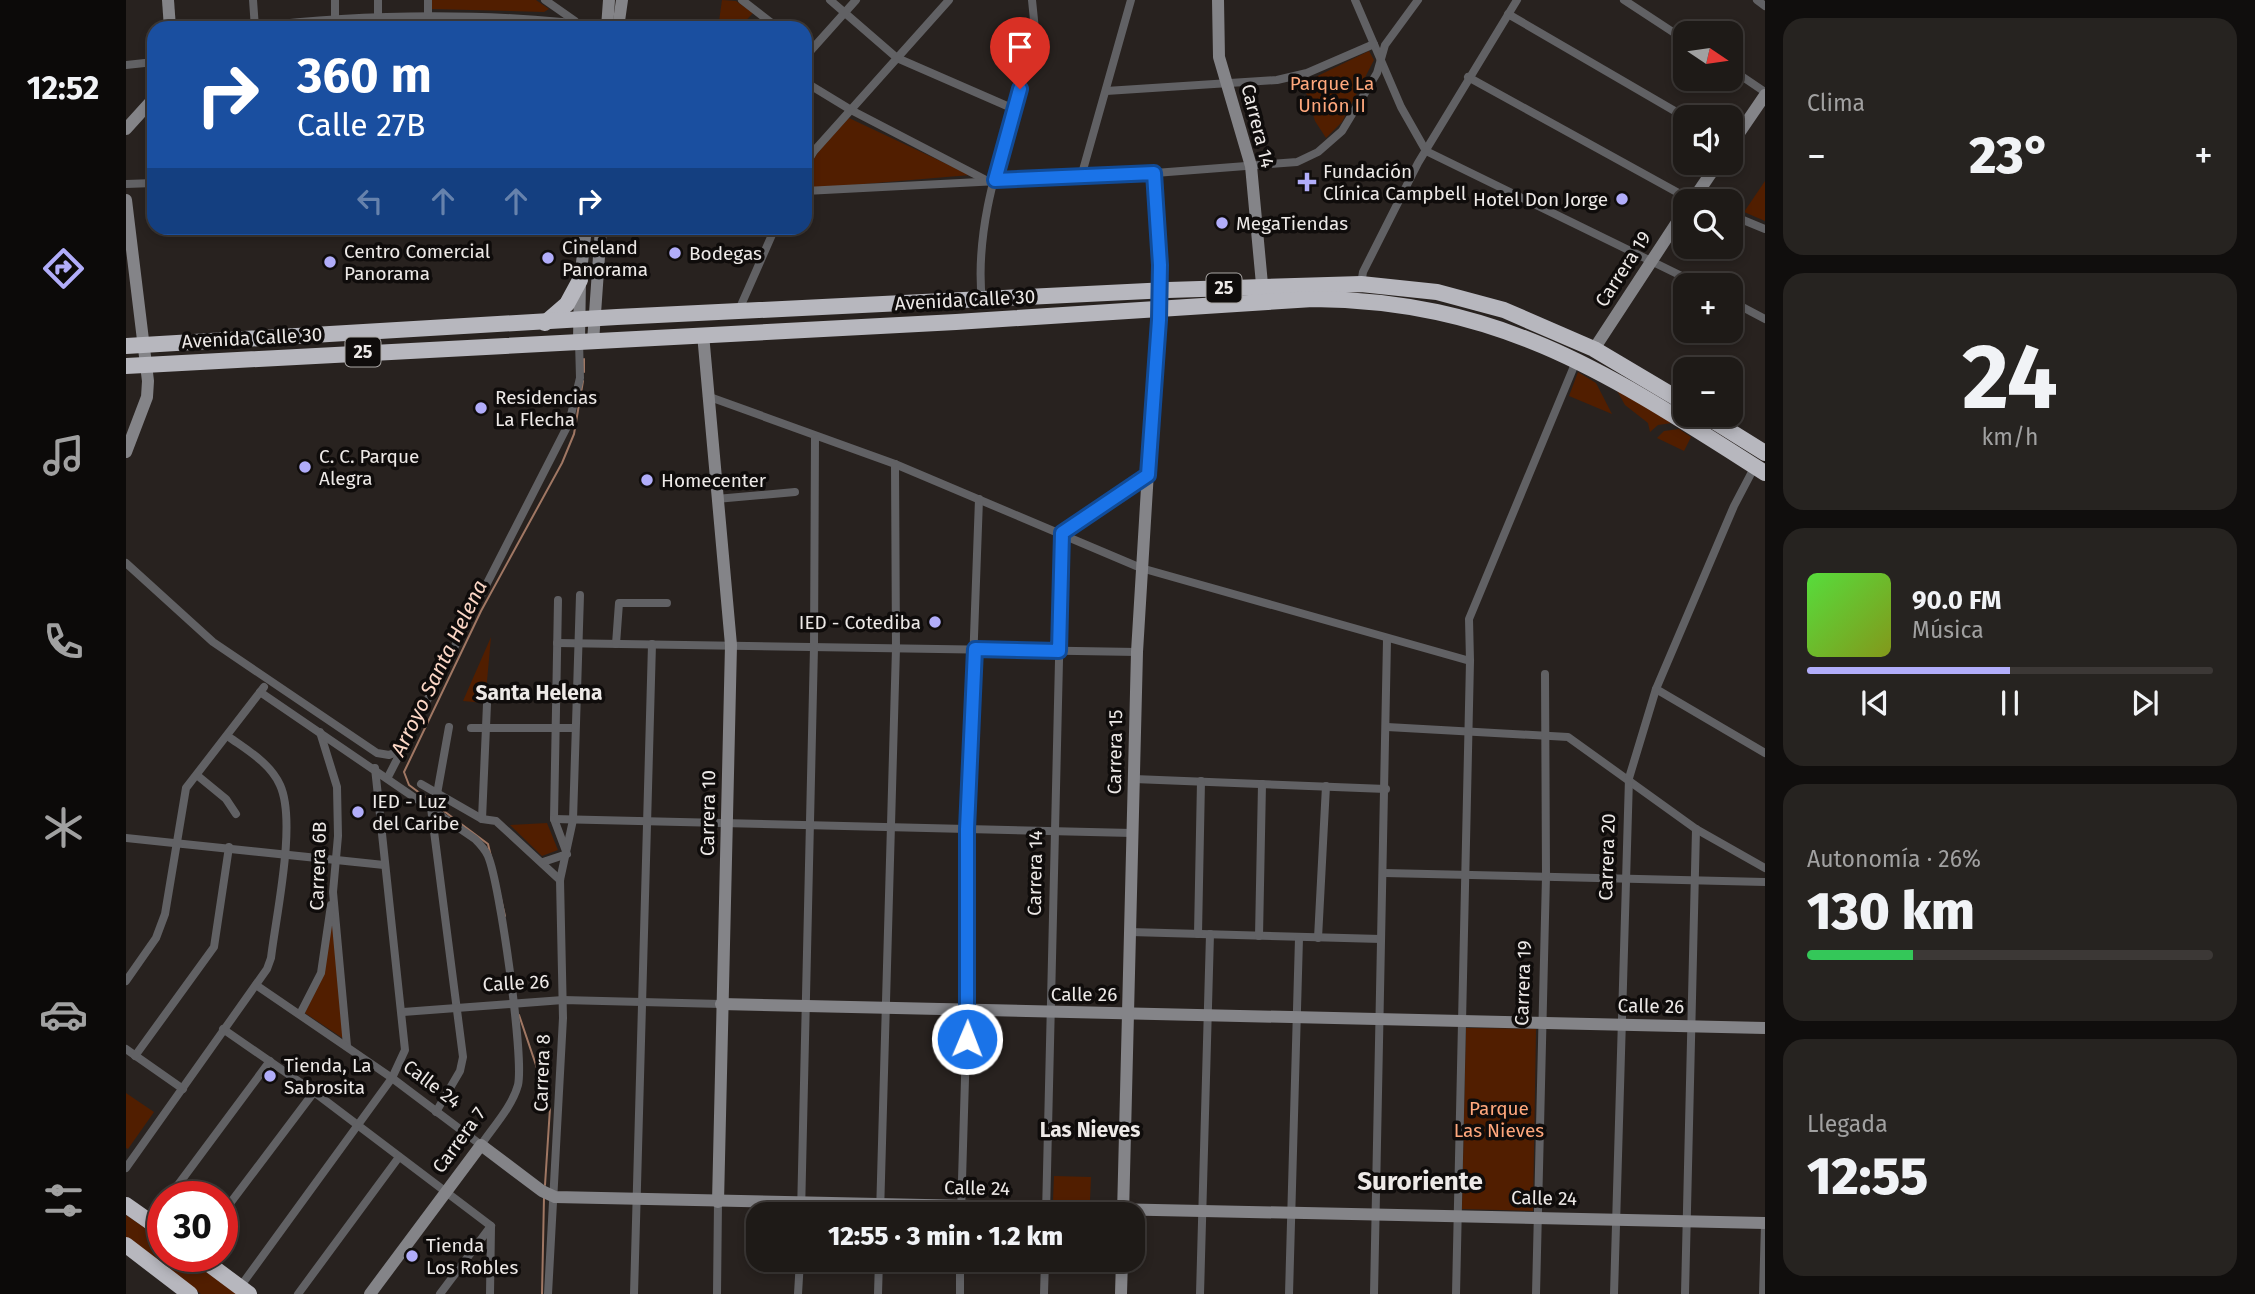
<!DOCTYPE html>
<html lang="es">
<head>
<meta charset="utf-8">
<style>
  :root { --surface:#1e1a17; --page:#262320; --text:#f1f3f6; --muted:#a1a1a1; --line:#3c3836; --accent:#b1adfa }
  body { margin:0; font-family:"Fira Sans",sans-serif; background:var(--page); color:var(--text); height:100vh; display:flex; flex-direction:column; font-size:26px; white-space:nowrap }
  * { box-sizing:border-box; margin:0 }
  p { font-size:23px; color:var(--muted) }
  .icon { flex:none; width:38px; height:38px; fill:none; stroke:currentColor; stroke-width:2; stroke-linecap:round; stroke-linejoin:round }
  .map { position:relative; flex:1; overflow:hidden }
  .drawer { display:flex; flex-direction:column; gap:18px; padding:18px; background:#100e0d; width:490px }
  .drawer>* { flex:none }
  .hud { position:absolute; left:21px; top:21px; width:665px; height:214px; border-radius:21px; box-shadow:0 4px 10px #0003,0 0 0 2px var(--line); background:#1a4fa0; color:#fff; overflow:hidden }
  .needle { width:46px; rotate:103deg }
  .tools { position:absolute; left:1547px; top:21px; display:grid; gap:14px }
  .tools a { display:grid; place-items:center; width:70px; height:70px; border-radius:14px; background:var(--surface); box-shadow:0 4px 10px #0003,0 0 0 2px var(--line); font-size:35px }
  .speed { position:absolute; left:21px; top:1181px; display:flex; gap:14px; font-size:35px; font-weight:700; text-align:center }
  .speed>* { display:grid; place-content:center; width:91px; height:91px; border-radius:50%; background:var(--surface); box-shadow:0 4px 10px #0003,0 0 0 2px var(--line); line-height:1 }
  .speed .limit { border:10px solid #d22; background:#fff; color:#111 }
  .pin { position:absolute; display:grid; place-items:center; width:60px; height:60px; color:#fff; margin:-72px -30px; border-radius:50% 50% 50% 0; rotate:-45deg; box-shadow:0 0 7px #0007 }
  .pin .icon { rotate:45deg }
  .me { position:absolute; width:77px; margin:-38px; rotate:1deg; stroke-linejoin:round; filter:drop-shadow(0 0 5px #0008) }
  .turn { display:flex; align-items:center; gap:24px; height:147px; padding:0 35px; font-size:32px }
  .turn .icon { width:91px; height:91px; stroke-width:2.5 }
  .turn b { display:block; font-size:49px; line-height:60px }
  .lanes { display:flex; align-items:center; height:66px; padding:0 35px; background:#0003; justify-content:center; gap:35px; direction:ltr }
  .lanes .off { opacity:.35 }
  .big { font-size:52px; font-weight:800; line-height:1.1 }
  .drawer .card { flex:1; display:flex; flex-direction:column; justify-content:center; gap:10px; min-width:0; padding:0 24px; border-radius:21px; background:var(--page) }
  .drawer .dial { align-items:center; gap:0 }
  .dial b { font-size:91px; line-height:1 }
  .song { display:flex; align-items:center; gap:21px }
  .cover { width:84px; height:84px; border-radius:10px; background:linear-gradient(135deg,hsl(110 70% 55%),hsl(70 70% 35%)) }
  .played { height:7px; border-radius:4px; background:linear-gradient(90deg,var(--accent) 50%,var(--line) 50%) }
  .keys { display:flex; justify-content:space-around; direction:ltr }
  .heat { display:flex; justify-content:space-between; align-items:center; font-size:38px; direction:ltr }
  .charge { height:10px; border-radius:5px; background:linear-gradient(90deg,#34c759 26%,var(--line) 0) }
  .trip { position:absolute; left:620px; top:1202px; width:399px; height:70px; border-radius:21px; background:var(--surface); box-shadow:0 4px 10px #0003,0 0 0 2px var(--line); font-weight:800; line-height:70px; text-align:center }
  main { display:flex; flex:1; min-height:0 }
  .menu { display:flex; flex-direction:column; width:126px; justify-content:space-around; align-items:center; background:#0c0a09; color:var(--muted) }
  .menu .icon { width:49px; height:49px }
  .menu .active { color:var(--accent) }
  .menu b { font-size:32px; color:var(--text) }
  .map>svg:first-child { display:block }
</style>
</head>
<body>
<main>
<nav class="menu">
<b>12:52</b>
<svg class="icon active" aria-label="directions" viewBox="0 0 24 24"><path d="M12 3l9 9-9 9-9-9zM9 14v-3h6M13 9l2 2-2 2"/></svg>
<svg class="icon" aria-label="music" viewBox="0 0 24 24"><path d="M9 18V5l10-2v13"/><circle cx="6" cy="18" r="3"/><circle cx="16" cy="16" r="3"/></svg>
<svg class="icon" aria-label="phone" viewBox="0 0 24 24"><path d="M5 4h4l2 5-3 2q2 4 5 5l2-3 5 2v4C11 20 4 13 5 4z"/></svg>
<svg class="icon" aria-label="climate" viewBox="0 0 24 24"><path d="M12 3v18M4 7l16 10M4 17L20 7"/></svg>
<svg class="icon" aria-label="car" viewBox="0 0 24 24"><path d="M5 17H2v-5l4-1 3-4h7l3 4 3 1v5h-3M9 17h6M6 11h13"/><circle cx="7" cy="17" r="2"/><circle cx="17" cy="17" r="2"/></svg>
<svg class="icon" aria-label="filters" viewBox="0 0 24 24"><path d="M4 7h16M4 17h16"/><circle cx="9" cy="7" r="2"/><circle cx="15" cy="17" r="2"/></svg>
</nav>
<div class="map">
<svg width="1639" height="1294" viewBox="0 0 1639 1294">
  <rect width="100%" height="100%" fill="#28221f"/>
  <g fill="#511e00">
    <polygon points="305,0 410,0 423,9 418,12 305,9"/>
    <polygon points="596,0 610,1 627,13 613,28 592,28"/>
    <polygon points="1243,51 1248,60 1216,122 1200,138 1189,121 1177,83"/>
    <path d="M723,118L844,175L679,189C679,160 704,138 723,118Z"/>
    <polygon points="1639,181 1639,221 1618,212"/>
    <polygon points="1452,372 1470,383 1486,414 1443,396"/>
    <polygon points="1490,389 1546,423 1532,425 1524,432 1522,423 1499,405"/>
    <polygon points="1553,429 1565,437 1558,451 1531,438 1538,431"/>
    <polygon points="365,637 359,703 337,701"/>
    <polygon points="421,823 432,850 416,856 384,825"/>
    <polygon points="205,924 208,924 218,1039 179,1013 192,986"/>
    <polygon points="1340,1028 1410,1029 1407,1211 1336,1209"/>
    <polygon points="0,1093 28,1112 2,1149 0,1148"/>
    <polygon points="928,1176 965,1177 964,1201 927,1200"/>
    <polygon points="0,1215 37,1240 37,1256 60,1257 111,1294 75,1294 0,1240"/>
  </g>
  <g fill="none" stroke-linecap="round" stroke-linejoin="round">
    <g stroke="#a07763" stroke-width="2">
      <polyline points="458,372 458,359"/>
      <polyline points="379,916 362,844 283,785 278,772 355,611 436,463 448,434 457,381"/>
      <polyline points="393,1015 412,1071 412,1087 424,1108 419,1185"/>
      <polyline points="416,1294 418,1197"/>
    </g>
    <g stroke="#616164" stroke-width="8">
      <polyline points="127,0 129,28"/>
      <polyline points="209,0 209,28"/>
      <polyline points="252,0 252,28"/>
      <polyline points="419,0 449,21"/>
      <polyline points="616,0 652,28"/>
      <polyline points="704,0 771,58 888,109"/>
      <polyline points="1229,0 1275,107 1300,151 1574,285"/>
      <polyline points="1498,0 1559,40"/>
      <polyline points="1631,0 1639,6"/>
      <polyline points="1382,14 1559,117"/>
      <path d="M129,27C238,13 376,12 484,28"/>
      <polyline points="302,28 302,0"/>
      <polyline points="679,57 730,0"/>
      <polyline points="0,65 28,62"/>
      <polyline points="1605,69 1639,92"/>
      <polyline points="1342,77 1567,201"/>
      <polyline points="679,82 725,110 858,179"/>
      <polyline points="980,91 1151,80 1181,73 1248,44"/>
      <polyline points="679,166 688,151 823,0"/>
      <polyline points="1029,173 1033,291"/>
      <polyline points="955,177 1005,0"/>
      <polyline points="0,184 28,183"/>
      <polyline points="679,191 1029,173 1171,162 1192,152 1216,131 1251,73 1259,45 1292,0"/>
      <polyline points="1605,215 1639,229"/>
      <polyline points="1235,284 1237,272 1292,163 1391,0"/>
      <path d="M856,301C846,210 890,118 909,30L906,0"/>
      <polyline points="1605,301 1639,319"/>
      <polyline points="612,312 649,228"/>
      <polyline points="581,396 769,464 1015,568 1344,661"/>
      <polyline points="590,499 669,492"/>
      <polyline points="0,563 87,642 251,753 263,755 276,750"/>
      <polyline points="432,600 428,819 440,851"/>
      <polyline points="431,643 1011,652"/>
      <polyline points="490,644 493,603 541,603"/>
      <polyline points="1530,689 1639,753"/>
      <polyline points="1261,727 1442,737 1570,829 1639,868"/>
      <polyline points="345,728 449,728"/>
      <polyline points="194,732 211,787 212,836 207,892 221,1046"/>
      <polyline points="72,776 100,799 110,814"/>
      <polyline points="262,777 443,423 454,378 453,341"/>
      <polyline points="1008,779 1260,789"/>
      <polyline points="295,784 356,819 370,821 434,880"/>
      <polyline points="311,794 323,727"/>
      <polyline points="305,808 337,1057 334,1071 310,1112"/>
      <polyline points="356,819 361,704"/>
      <polyline points="428,819 1006,833"/>
      <polyline points="0,838 258,865"/>
      <polyline points="417,862 441,854"/>
      <polyline points="1258,873 1639,882"/>
      <polyline points="1004,932 1255,939"/>
      <polyline points="1072,934 1075,781"/>
      <polyline points="1133,936 1136,784"/>
      <polyline points="1192,938 1200,786"/>
      <polyline points="0,981 30,938 39,914 60,788 138,687"/>
      <path d="M130,985L266,1078L355,1145C367,1127 386,1107 392,1085C398,1057 374,884 362,856C359,849 354,844 349,839L134,692"/>
      <polyline points="277,1012 437,1000 595,1004"/>
      <polyline points="174,1014 195,973 205,905"/>
      <polyline points="97,1029 188,1092 365,1226"/>
      <polyline points="0,1049 57,1089"/>
      <polyline points="9,1056 88,947 103,847"/>
      <path d="M0,1168L141,969L145,958C150,915 171,822 154,785C144,763 121,750 103,737"/>
      <polyline points="43,1197 144,1061"/>
      <polyline points="96,1214 188,1092"/>
      <polyline points="675,1214 688,647 689,438"/>
      <polyline points="754,1214 770,648 769,464"/>
      <polyline points="835,1214 841,1011 841,829 853,499"/>
      <polyline points="920,1214 936,533 1022,475"/>
      <polyline points="24,1222 37,1205"/>
      <polyline points="114,1287 266,1078 279,1050 249,768"/>
      <polyline points="172,1294 273,1157"/>
      <polyline points="314,1294 365,1226"/>
      <polyline points="364,1294 365,1227"/>
      <polyline points="422,1294 437,1018 434,880 447,820 454,595"/>
      <polyline points="508,1294 526,644"/>
      <polyline points="591,1294 592,1202"/>
      <polyline points="672,1294 674,1260"/>
      <polyline points="752,1294 753,1260"/>
      <polyline points="834,1294 834,1260"/>
      <polyline points="918,1294 919,1260"/>
      <polyline points="1074,1294 1084,934"/>
      <polyline points="1163,1294 1173,938"/>
      <polyline points="1248,1294 1261,640"/>
      <polyline points="1330,1294 1344,661 1343,619 1451,359"/>
      <polyline points="1410,1294 1420,876 1419,674"/>
      <polyline points="1488,1294 1503,778 1530,689 1608,506 1629,466"/>
      <polyline points="1559,1294 1570,829"/>
      <polyline points="1637,1294 1639,1224"/>
    </g>
    <g stroke="#848488" stroke-width="12">
      <polyline points="42,0 44,28"/>
      <polyline points="1092,0 1093,57 1125,166 1137,295"/>
      <polyline points="481,28 483,0"/>
      <polyline points="492,28 496,0"/>
      <polyline points="0,129 28,98"/>
      <polyline points="1605,145 1639,95"/>
      <polyline points="0,200 22,381 21,397 0,452"/>
      <polyline points="1566,201 1592,163"/>
      <polyline points="577,334 605,645 592,1202"/>
      <polyline points="453,341 454,280 460,228"/>
      <polyline points="467,342 475,228"/>
      <polyline points="1468,349 1559,210"/>
      <polyline points="595,1004 1639,1028"/>
      <polyline points="997,1214 1011,652 1033,291"/>
      <polyline points="244,1294 355,1145 416,1191 429,1197 1639,1223"/>
      <polyline points="995,1294 996,1260"/>
    </g>
    <g stroke="#b7b7be" stroke-width="16">
      <polyline points="419,323 441,304 454,280"/>
      <polyline points="0,346 491,317 1042,290 1235,284 1311,292 1378,310 1468,349 1559,403"/>
      <path d="M0,366L830,322L1187,299C1377,301 1485,375 1639,473"/>
      <polyline points="1578,415 1639,453"/>
      <polyline points="0,1205 37,1231"/>
      <polyline points="0,1245 64,1294"/>
      <polyline points="72,1256 123,1294"/>
    </g>
  </g>
  <g fill="none" stroke-linecap="round" stroke-linejoin="round">
    <g stroke="#114b97" stroke-width="18">
      <polyline id="route" points="841,1039 841,829 849,649 933,651 936,533 1022,475 1033,320 1034,265 1028,173 869,180 894,89"/>
    </g>
    <use href="#route" stroke="#1a73e8" stroke-width="12"/>
  </g>
  <g fill="#b1adfa" stroke="#0f0c0b" stroke-width="2.5">
    <path d="M1177.5 171.5h7v7h7v7h-7v7h-7v-7h-7v-7h7z"/>
    <circle cx="1496" cy="199" r="7"/>
    <circle cx="1096" cy="223" r="7"/>
    <circle cx="549" cy="253" r="7"/>
    <circle cx="422" cy="258" r="7"/>
    <circle cx="204" cy="262" r="7"/>
    <circle cx="355" cy="408" r="7"/>
    <circle cx="179" cy="467" r="7"/>
    <circle cx="521" cy="480" r="7"/>
    <circle cx="809" cy="622" r="7"/>
    <circle cx="232" cy="812" r="7"/>
    <circle cx="144" cy="1076" r="7"/>
    <circle cx="286" cy="1256" r="7"/>
  </g>
  <g text-anchor="middle" dominant-baseline="central" stroke-width="7" stroke-linejoin="round" paint-order="stroke">
    <g fill="#0f0c0b" stroke="#aaa7a5" stroke-width="2">
      <rect x="1080.5" y="273.5" width="35" height="29" rx="5"/>
      <rect x="219.5" y="337.5" width="35" height="29" rx="5"/>
    </g>
    <g font-size="18" font-weight="bold" fill="#ede9e7">
      <text x="1098" y="288">25</text>
      <text x="237" y="352">25</text>
    </g>
    <g font-size="19" fill="#ffa87d" stroke="#0f0c0b">
      <text x="1206" y="83">Parque La<tspan x="1206" dy="22">Unión II</tspan></text>
      <text x="1373" y="1108">Parque<tspan x="1373" dy="22">Las Nieves</tspan></text>
    </g>
    <g font-size="19" fill="#ede9e7" stroke="#0f0c0b">
      <text transform="translate(1132 126) rotate(76)">Carrera 14</text>
      <text transform="translate(1497 269) rotate(-57)">Carrera 19</text>
      <text transform="translate(839 300) rotate(-3)">Avenida Calle 30</text>
      <text transform="translate(126 338) rotate(-3)">Avenida Calle 30</text>
      <text transform="translate(989 752) rotate(-89)">Carrera 15</text>
      <text transform="translate(582 813) rotate(-89)">Carrera 10</text>
      <text transform="translate(1481 857) rotate(-88)">Carrera 20</text>
      <text transform="translate(192 866) rotate(-88)">Carrera 6B</text>
      <text transform="translate(909 873) rotate(-89)">Carrera 14</text>
      <text transform="translate(390 983) rotate(-3)">Calle 26</text>
      <text transform="translate(1397 983) rotate(-88)">Carrera 19</text>
      <text x="958" y="994">Calle 26</text>
      <text transform="translate(1525 1006) rotate(1)">Calle 26</text>
      <text transform="translate(416 1073) rotate(-88)">Carrera 8</text>
      <text transform="translate(306 1084) rotate(37)">Calle 24</text>
      <text transform="translate(333 1140) rotate(-54)">Carrera 7</text>
      <text transform="translate(851 1188) rotate(1)">Calle 24</text>
      <text transform="translate(1418 1198) rotate(1)">Calle 24</text>
    </g>
    <g font-size="19" fill="#ede9e7" stroke="#0f0c0b" text-anchor="start">
      <text x="1197" y="171">Fundación<tspan x="1197" dy="22">Clínica Campbell</tspan></text>
      <text x="1482" y="199" text-anchor="end">Hotel Don Jorge</text>
      <text x="1110" y="223">MegaTiendas</text>
      <text x="436" y="247">Cineland<tspan x="436" dy="22">Panorama</tspan></text>
      <text x="218" y="251">Centro Comercial<tspan x="218" dy="22">Panorama</tspan></text>
      <text x="563" y="253">Bodegas</text>
      <text x="369" y="397">Residencias<tspan x="369" dy="22">La Flecha</tspan></text>
      <text x="193" y="456">C. C. Parque<tspan x="193" dy="22">Alegra</tspan></text>
      <text x="535" y="480">Homecenter</text>
      <text x="795" y="622" text-anchor="end">IED - Cotediba</text>
      <text x="246" y="801">IED - Luz<tspan x="246" dy="22">del Caribe</tspan></text>
      <text x="158" y="1065">Tienda, La<tspan x="158" dy="22">Sabrosita</tspan></text>
      <text x="300" y="1245">Tienda<tspan x="300" dy="22">Los Robles</tspan></text>
    </g>
    <g font-size="21" font-style="italic" fill="#fcd7c6" stroke="#0f0c0b">
      <text transform="translate(313 668) rotate(-64)">Arroyo Santa Helena</text>
    </g>
    <g font-size="21" font-weight="bold" fill="#ede9e7" stroke="#0f0c0b">
      <text x="413" y="693">Santa Helena</text>
      <text x="964" y="1130">Las Nieves</text>
    </g>
    <g font-size="26" font-weight="bold" fill="#ede9e7" stroke="#0f0c0b">
      <text x="1294" y="1181">Suroriente</text>
    </g>
  </g>
</svg>
<div class="tools">
<a><svg class="needle" viewBox="-14 -14 28 28"><path d="M0-13l5 13h-10z" fill="#e53935"/><path d="M0 13l5-13h-10z" fill="#a1a1a1"/></svg></a>
<a><svg class="icon" aria-label="sound" viewBox="0 0 24 24"><path d="M4 9h4l5-4v14l-5-4H4zM17 9q2 3 0 6"/></svg></a>
<a><svg class="icon" aria-label="search" viewBox="0 0 24 24"><circle cx="10" cy="10" r="6"/><path d="M15 15l6 6"/></svg></a>
<a>+</a>
<a>−</a>
</div>
<div class="speed"><div class="limit">30</div></div>
<div class="pin" style="left:894px;top:89px;background:#d93025"><svg class="icon" aria-label="arrive" viewBox="0 0 24 24"><path d="M6 21V4h12l-3 4 3 4H6"/></svg></div>
<svg class="me" style="left:841px;top:1039px" viewBox="-20 -20 40 40"><circle r="17" fill="#1a73e8" stroke="#fff" stroke-width="3"/><path d="M0-11L8 9 0 5-8 9z" fill="#fff"/></svg>
<div class="trip">12:55 · 3 min · 1.2 km</div>
<div class="hud">
<div class="turn"><svg class="icon" aria-label="right" viewBox="0 0 24 24"><path d="M7 20v-9h11M14 6l5 5-5 5"/></svg><div><b>360 m</b>Calle 27B</div></div>
<div class="lanes"><svg class="icon off" aria-label="left" viewBox="0 0 24 24"><path d="M17 20v-9H6M10 6l-5 5 5 5"/></svg><svg class="icon off" aria-label="ahead" viewBox="0 0 24 24"><path d="M12 20V5M6 11l6-6 6 6"/></svg><svg class="icon off" aria-label="ahead" viewBox="0 0 24 24"><path d="M12 20V5M6 11l6-6 6 6"/></svg><svg class="icon" aria-label="right" viewBox="0 0 24 24"><path d="M7 20v-9h11M14 6l5 5-5 5"/></svg></div>
</div>
</div>
<section class="drawer">
<div class="card"><p>Clima</p>
<div class="heat"><a>−</a><b class="big">23°</b><a>+</a></div>
</div>
<div class="card dial"><b>24</b><p>km/h</p></div>
<div class="card">
<div class="song"><i class="cover"></i><div><b>90.0 FM</b><p>Música</p></div></div>
<div class="played"></div>
<div class="keys"><svg class="icon" aria-label="previous" viewBox="0 0 24 24"><path d="M18 5L8 12l10 7zM5 5v14"/></svg><svg class="icon" aria-label="pause" viewBox="0 0 24 24"><path d="M8 5v14M16 5v14"/></svg><svg class="icon" aria-label="next" viewBox="0 0 24 24"><path d="M6 5l10 7-10 7zM19 5v14"/></svg></div>
</div>
<div class="card"><p>Autonomía · 26%</p><b class="big">130 km</b><div class="charge"></div></div>
<div class="card"><p>Llegada</p><b class="big">12:55</b></div>
</section>
</main>
</body>
</html>
